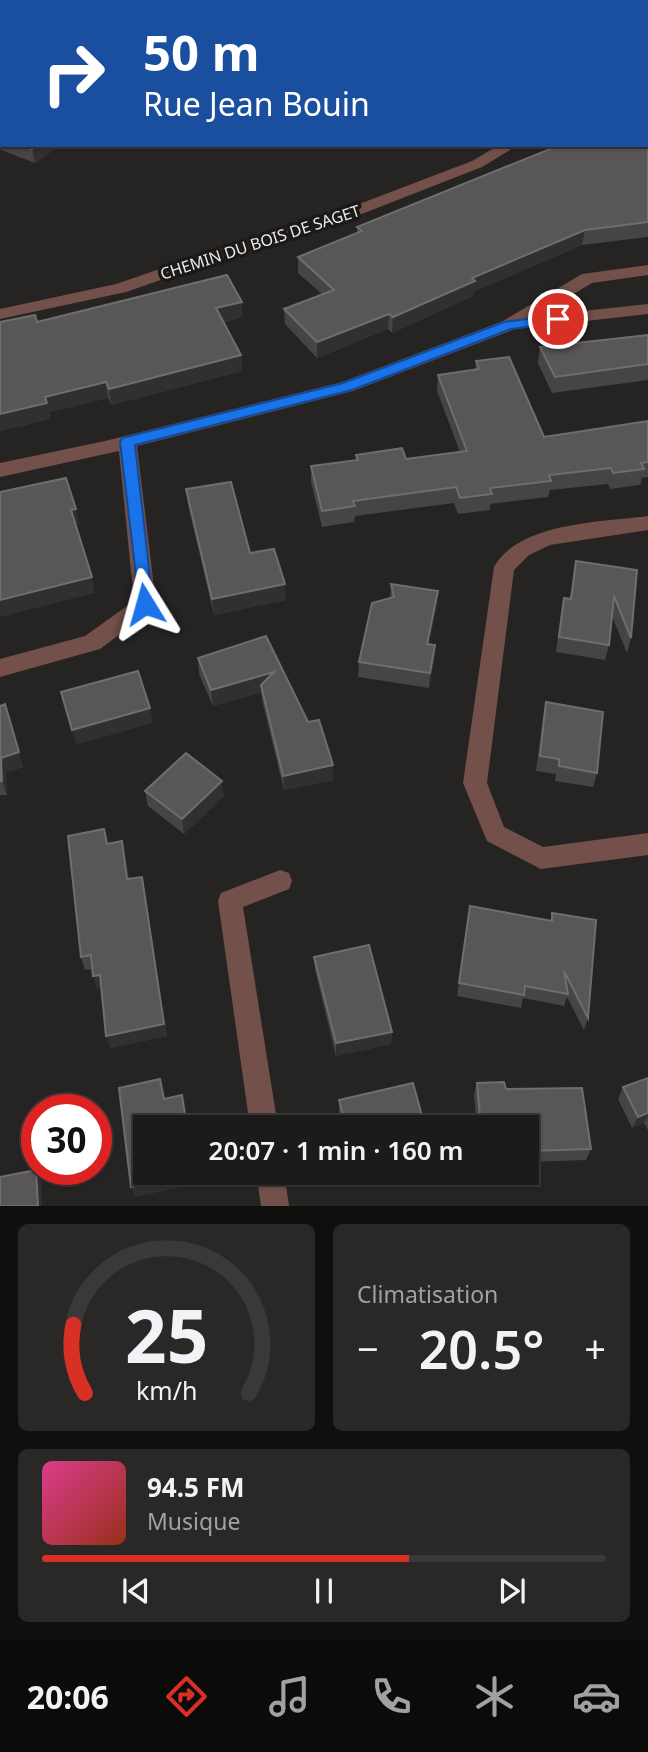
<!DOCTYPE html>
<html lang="fr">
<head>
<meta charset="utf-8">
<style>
  :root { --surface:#1c1b1a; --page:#292827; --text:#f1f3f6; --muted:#a0a1a2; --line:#3a3939; --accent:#d93025 }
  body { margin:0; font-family:"Noto Sans",sans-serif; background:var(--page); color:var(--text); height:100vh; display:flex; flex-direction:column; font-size:26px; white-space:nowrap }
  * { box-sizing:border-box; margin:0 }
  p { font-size:23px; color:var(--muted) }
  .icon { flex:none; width:38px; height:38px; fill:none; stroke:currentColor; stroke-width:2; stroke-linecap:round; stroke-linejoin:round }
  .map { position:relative; height:1206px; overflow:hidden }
  .side { display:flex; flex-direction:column; gap:18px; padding:18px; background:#0f0f0e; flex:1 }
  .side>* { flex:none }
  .top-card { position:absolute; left:0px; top:0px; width:649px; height:147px; box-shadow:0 2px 5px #0004,0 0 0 2px var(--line); background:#1a4fa0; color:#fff; overflow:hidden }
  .speed { position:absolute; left:21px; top:1094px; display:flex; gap:14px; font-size:35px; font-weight:700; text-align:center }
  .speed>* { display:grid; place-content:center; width:91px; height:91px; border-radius:50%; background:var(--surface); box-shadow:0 2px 5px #0004,0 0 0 2px var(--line); line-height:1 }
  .speed .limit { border:10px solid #d22; background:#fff; color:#111 }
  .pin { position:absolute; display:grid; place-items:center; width:60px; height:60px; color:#fff; margin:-30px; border:4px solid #fff; border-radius:50%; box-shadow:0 2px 7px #0007 }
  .me { position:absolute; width:77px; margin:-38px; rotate:352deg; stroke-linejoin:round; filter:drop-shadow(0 0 5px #0008) }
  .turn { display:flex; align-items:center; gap:24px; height:147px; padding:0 28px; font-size:32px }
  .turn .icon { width:91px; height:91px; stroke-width:2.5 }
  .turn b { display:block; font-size:49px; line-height:60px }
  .big { font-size:52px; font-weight:600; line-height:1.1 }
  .side .widget { flex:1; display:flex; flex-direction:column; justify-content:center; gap:10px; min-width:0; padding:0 24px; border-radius:10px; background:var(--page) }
  .side .dial { align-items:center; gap:0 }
  .dial svg { height:182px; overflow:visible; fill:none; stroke:var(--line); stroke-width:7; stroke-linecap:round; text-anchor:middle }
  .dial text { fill:var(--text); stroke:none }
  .song { display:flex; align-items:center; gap:21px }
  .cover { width:84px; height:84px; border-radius:10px; background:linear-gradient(135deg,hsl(330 70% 55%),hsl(10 70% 35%)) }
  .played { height:7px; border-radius:4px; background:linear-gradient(90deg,var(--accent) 65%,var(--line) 65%) }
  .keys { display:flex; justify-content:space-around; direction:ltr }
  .heat { display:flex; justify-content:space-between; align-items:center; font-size:38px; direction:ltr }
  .side .tiles { flex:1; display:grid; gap:18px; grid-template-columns:1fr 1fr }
  .widget:last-child { grid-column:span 2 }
  .trip { position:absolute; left:133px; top:1115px; width:406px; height:70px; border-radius:0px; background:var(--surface); box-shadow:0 2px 5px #0004,0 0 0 2px var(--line); font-weight:600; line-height:70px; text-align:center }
  .dock { display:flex; height:112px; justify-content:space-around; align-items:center; background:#0b0b0a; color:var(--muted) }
  .dock .icon { width:49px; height:49px }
  .dock .active { color:var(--accent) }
  .dock b { font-size:32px; color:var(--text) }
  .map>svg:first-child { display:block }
</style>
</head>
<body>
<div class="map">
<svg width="648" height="1206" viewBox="0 0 648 1206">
  <rect width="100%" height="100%" fill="#252422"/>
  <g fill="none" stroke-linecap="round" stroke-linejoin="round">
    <g fill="#735049" fill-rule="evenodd">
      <polygon points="0,14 2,15 2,23 0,22"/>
      <polygon points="2,44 2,56 0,57 0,45"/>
    </g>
    <g fill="#735049" fill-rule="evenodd">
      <polygon points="499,145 518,145 482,167 331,226 282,238 126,292 0,319 0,309 116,284 271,231 320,219 472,161"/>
      <polygon points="648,265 648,275 592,283 536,316 648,304 648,314 515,329 353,391 137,446 156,604 152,610 100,649 0,677 0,659 85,636 134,601 119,451 0,477 0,463 105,441 342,382 503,321 582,274"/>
      <path d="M648,516V530L550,545L529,555L514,570L487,783L504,827L543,847L648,833V855L541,869L487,841L463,783L494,567C519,522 603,522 648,516Z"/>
      <polygon points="280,870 289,873 292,881 289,889 243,907 278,1127 250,1127 218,901 221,893"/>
      <polygon points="256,1172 284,1172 289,1206 261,1206"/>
    </g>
  </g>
  <g fill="#464445">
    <polygon points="507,0 648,0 648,65 648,2 510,2"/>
    <polygon points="2,133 2,145 60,145 35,163 1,150 0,134"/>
    <polygon points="648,134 648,237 582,245 473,292 473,296 392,333 388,329 317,358 285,324 284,309 322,294 298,273 298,257 357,233 357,227"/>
    <polygon points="242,302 242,317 224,322 241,355 242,371 111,405 108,398 49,412 50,419 0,431 0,322 37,322"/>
    <polygon points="648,335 648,380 552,393 538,363 540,347"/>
    <polygon points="476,361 544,437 648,421 648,477 642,478 640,485 610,489 608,484 550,490 548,497 490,504 490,510 458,514 454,503 355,516 354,522 322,527 311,482 311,466 356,460 356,455 406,459 460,452 437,391 438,375 475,370"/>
    <polygon points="186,489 250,553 286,600 214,615 188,505"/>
    <polygon points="576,561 637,570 631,638 627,653 612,616 609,645 605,660 556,652 561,613 564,598 570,599"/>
    <polygon points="391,584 436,607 429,644 434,660 429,688 358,677 359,662 390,598"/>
    <polygon points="266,636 308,722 333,765 333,780 284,790 262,700 261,692 213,706 199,674 198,658"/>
    <polygon points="546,702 597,773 593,787 555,781 556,774 536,771 543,717"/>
    <polygon points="0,706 23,767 6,772 7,795 0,795"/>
    <polygon points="145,791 224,796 184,834 148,806"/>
    <polygon points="108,844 125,855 129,879 142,877 167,1036 110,1048 101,988 97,989 92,969 85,970 81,957"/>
    <polygon points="470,906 550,921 552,913 588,1018 584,1030 567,997 564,1006 523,998 521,1008 457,996"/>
    <polygon points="314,957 392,1032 391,1044 336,1056 315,970"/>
    <polygon points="648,1078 648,1130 644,1123 632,1128 618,1099 623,1087"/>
    <polygon points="477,1083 506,1089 591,1149 586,1160 527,1162 527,1127 477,1127 474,1095"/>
    <polygon points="339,1100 425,1127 343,1127 339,1112"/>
  </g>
  <g fill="#322f30">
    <polygon points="37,145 60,145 35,163 32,149"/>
    <polygon points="585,230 582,245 473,292 473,296 392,333 393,317 472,278"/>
    <polygon points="242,302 242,317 218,323 216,308"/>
    <polygon points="389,314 388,329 317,358 317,342"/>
    <polygon points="241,355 242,371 111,405 109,389"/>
    <polygon points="106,382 108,398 49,412 50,419 0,431 0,414 45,397"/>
    <polygon points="76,509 79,524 74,525 71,510"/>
    <polygon points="92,577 95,593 0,617 0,600"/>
    <polygon points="285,584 286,600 214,615 212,599"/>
    <polygon points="438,591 436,607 426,659 427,644"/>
    <polygon points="435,645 434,660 429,688 430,673"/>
    <polygon points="274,672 261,685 261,692 213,706 211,690"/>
    <polygon points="5,704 23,767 6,772 7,795 2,781 1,758"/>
    <polygon points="150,708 153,723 76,745 72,730"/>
    <polygon points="333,765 333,780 284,790 283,776"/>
    <polygon points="222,781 224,796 184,834 182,819"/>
    <polygon points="122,841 125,855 131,893 127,879"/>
    <polygon points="142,877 167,1036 110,1048 106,1036"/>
    <polygon points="100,975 104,987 97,989 93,976"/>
    <polygon points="392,1032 391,1044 336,1056 336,1043"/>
    <polygon points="648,1113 648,1116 644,1123 632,1128 638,1117"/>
    <polygon points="36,1170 41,1180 42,1206 38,1206"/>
    <polygon points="194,1172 197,1184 135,1197 131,1187"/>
  </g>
  <g fill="#585657" stroke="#6f6d6e" stroke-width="2">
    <polygon points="76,0 100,0 101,2 65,2"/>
    <polygon points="527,0 648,0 648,50 648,2 530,2"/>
    <polygon points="648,134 648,222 585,230 472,278 475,281 393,317 389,314 317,342 284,309 334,290 298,257 362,231 357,227 560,145 648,145"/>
    <polygon points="23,145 37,145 32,149"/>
    <polygon points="227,275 242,302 216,308 241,355 109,389 106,382 45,397 47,403 0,414 0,322 35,315 37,322"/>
    <polygon points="648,335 648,364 555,377 540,347"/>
    <polygon points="509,357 544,437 648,421 648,462 641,463 644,469 613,473 611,468 549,475 551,481 490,488 492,494 460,498 456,487 353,501 355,506 322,511 311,466 358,460 356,455 402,448 406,459 467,451 438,375 479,369 476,361"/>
    <polygon points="66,478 76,509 71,510 92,577 0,600 0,492"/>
    <polygon points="231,482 250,553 274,549 285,584 212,599 186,489"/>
    <polygon points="576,561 637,570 631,638 614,596 609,645 559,637 564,598 571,599"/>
    <polygon points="391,584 438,591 427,644 435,645 430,673 359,662 372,603 394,597"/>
    <polygon points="266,636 308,722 319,720 333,765 283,776 261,685 274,672 211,690 198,658"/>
    <polygon points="138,671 150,708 72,730 61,692"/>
    <polygon points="546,702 603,712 597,773 559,766 559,759 540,756"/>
    <polygon points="5,704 19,752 1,758 2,781 0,781 0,706"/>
    <polygon points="186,753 222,781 182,819 145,791"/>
    <polygon points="104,829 107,844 122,841 127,879 142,877 164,1024 106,1036 100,975 93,976 91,955 81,957 68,836"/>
    <polygon points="470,906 552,921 552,913 596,920 588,1018 564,971 568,994 525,986 524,995 459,983"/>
    <polygon points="369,945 392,1032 336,1043 314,957"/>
    <polygon points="648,1078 648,1113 638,1117 623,1087"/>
    <polygon points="160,1079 164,1099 182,1095 187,1127 145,1127 145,1172 194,1173 131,1187 119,1088"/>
    <polygon points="504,1082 506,1089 582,1088 591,1149 527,1151 527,1127 481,1127 477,1083"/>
    <polygon points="413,1083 425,1127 346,1127 339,1100"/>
    <polygon points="36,1170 38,1206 0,1206 0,1177"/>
  </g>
  <polygon fill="#1a73e8" stroke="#114b97" stroke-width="2" points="558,315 563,316 563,322 511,329 352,390 135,445 153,604 151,608 140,608 120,442 122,438 343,383 504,322"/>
  <g text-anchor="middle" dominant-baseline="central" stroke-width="7" stroke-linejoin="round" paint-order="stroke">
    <g font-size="16" fill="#ecebe9" stroke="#1c1a18">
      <text transform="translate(260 242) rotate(-18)">CHEMIN DU BOIS DE SAGET</text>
    </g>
  </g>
</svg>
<div class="speed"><div class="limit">30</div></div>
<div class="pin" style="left:558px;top:319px;background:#d93025"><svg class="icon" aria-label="arrive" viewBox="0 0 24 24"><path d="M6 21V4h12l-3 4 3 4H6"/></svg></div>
<svg class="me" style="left:145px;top:604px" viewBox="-20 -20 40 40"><path d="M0-17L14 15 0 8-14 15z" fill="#1a73e8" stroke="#fff" stroke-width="4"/></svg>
<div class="trip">20:07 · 1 min · 160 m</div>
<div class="top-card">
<div class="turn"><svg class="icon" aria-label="right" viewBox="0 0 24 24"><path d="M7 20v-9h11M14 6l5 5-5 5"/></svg><div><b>50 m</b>Rue Jean Bouin</div></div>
</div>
</div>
<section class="side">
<div class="tiles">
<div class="widget dial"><svg viewBox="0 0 100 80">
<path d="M14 69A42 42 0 1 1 86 69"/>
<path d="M14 69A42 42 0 0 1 9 39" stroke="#d93025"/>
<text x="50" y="56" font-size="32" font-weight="700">25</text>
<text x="50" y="72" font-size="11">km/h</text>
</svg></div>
<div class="widget"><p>Climatisation</p>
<div class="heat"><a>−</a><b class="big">20.5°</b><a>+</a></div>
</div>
<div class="widget">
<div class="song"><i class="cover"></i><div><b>94.5 FM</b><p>Musique</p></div></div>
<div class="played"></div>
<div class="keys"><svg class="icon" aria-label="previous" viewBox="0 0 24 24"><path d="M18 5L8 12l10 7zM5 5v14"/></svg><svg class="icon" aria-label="pause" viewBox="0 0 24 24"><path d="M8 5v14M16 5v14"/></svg><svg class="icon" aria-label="next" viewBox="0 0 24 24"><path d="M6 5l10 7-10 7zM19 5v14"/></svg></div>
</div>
</div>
</section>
<nav class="dock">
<b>20:06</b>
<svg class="icon active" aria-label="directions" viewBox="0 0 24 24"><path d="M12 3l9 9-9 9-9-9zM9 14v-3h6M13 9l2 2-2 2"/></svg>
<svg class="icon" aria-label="music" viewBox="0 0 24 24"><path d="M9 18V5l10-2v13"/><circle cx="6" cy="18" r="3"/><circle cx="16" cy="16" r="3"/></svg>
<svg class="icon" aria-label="phone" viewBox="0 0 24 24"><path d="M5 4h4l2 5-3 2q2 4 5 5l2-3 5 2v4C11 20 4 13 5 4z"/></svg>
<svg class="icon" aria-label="climate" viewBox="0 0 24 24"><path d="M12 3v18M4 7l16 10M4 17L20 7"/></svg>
<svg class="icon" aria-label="car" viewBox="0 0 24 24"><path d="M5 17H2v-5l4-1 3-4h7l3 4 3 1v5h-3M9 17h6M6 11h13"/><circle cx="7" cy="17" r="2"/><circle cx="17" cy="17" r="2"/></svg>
</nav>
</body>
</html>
